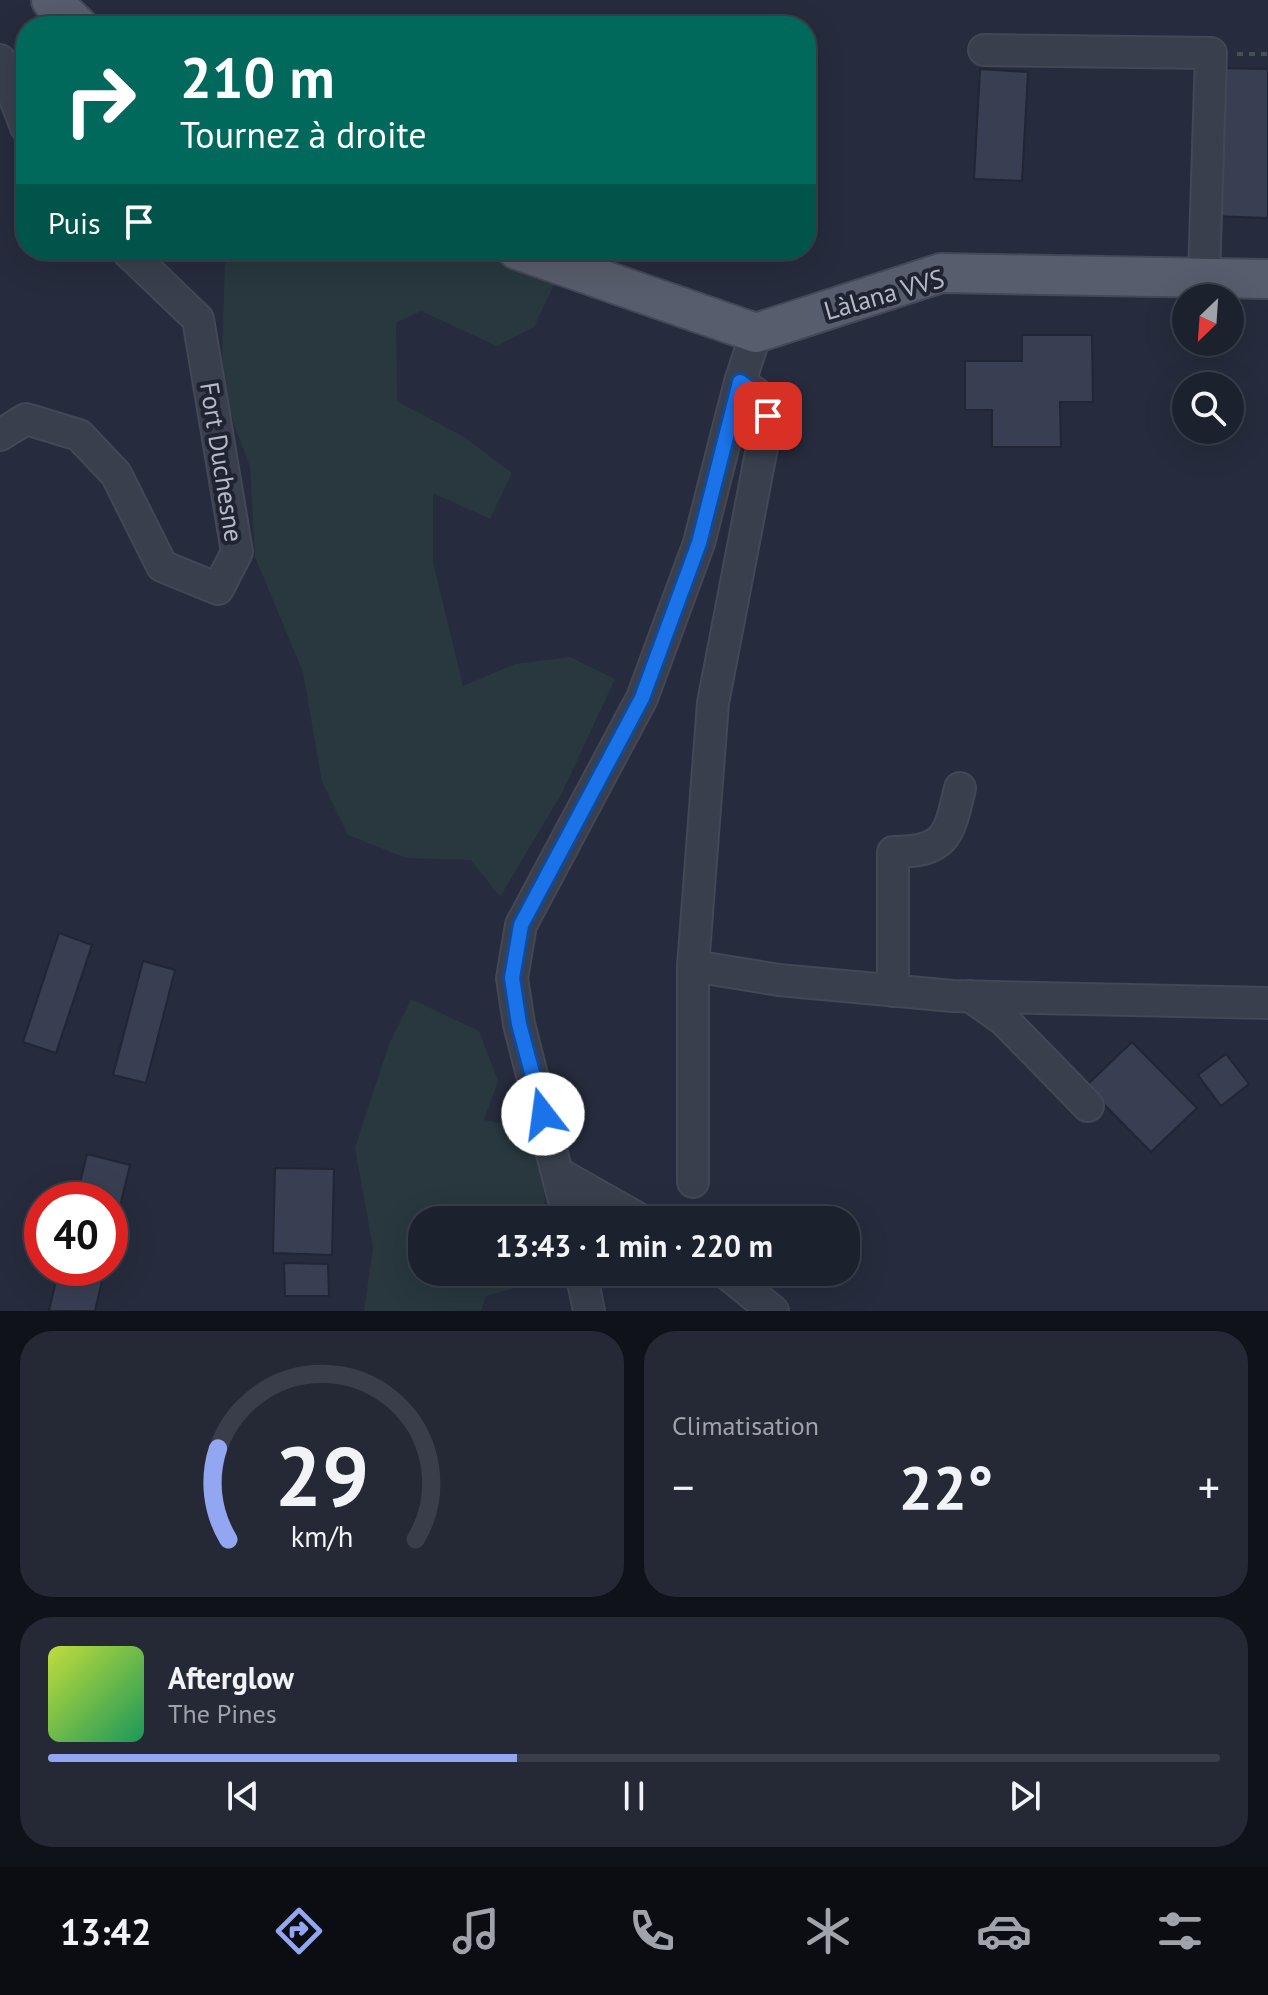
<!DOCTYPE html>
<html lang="fr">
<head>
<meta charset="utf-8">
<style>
  :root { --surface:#1c212e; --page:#252936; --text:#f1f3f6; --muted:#a0a3aa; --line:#3a3e4a; --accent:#93a6f1 }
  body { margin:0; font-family:"PT Sans",sans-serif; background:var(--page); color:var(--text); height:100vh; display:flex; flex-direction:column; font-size:30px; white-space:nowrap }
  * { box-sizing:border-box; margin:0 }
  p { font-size:26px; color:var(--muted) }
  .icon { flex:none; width:44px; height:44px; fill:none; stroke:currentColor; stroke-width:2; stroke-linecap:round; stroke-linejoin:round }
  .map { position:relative; height:1311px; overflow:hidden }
  .drawer { display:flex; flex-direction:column; gap:20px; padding:20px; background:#0f1219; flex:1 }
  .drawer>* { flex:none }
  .guide { position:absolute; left:16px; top:16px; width:800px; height:244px; border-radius:32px; box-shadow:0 8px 32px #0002,0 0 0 2px var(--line); background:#00695c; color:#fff; overflow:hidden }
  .needle { width:52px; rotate:205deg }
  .tools { position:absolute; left:1172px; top:284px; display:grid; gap:16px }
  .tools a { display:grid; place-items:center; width:72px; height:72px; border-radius:50%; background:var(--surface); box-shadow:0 8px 32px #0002,0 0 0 2px var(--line); font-size:40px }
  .speed { position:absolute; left:24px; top:1182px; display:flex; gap:16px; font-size:40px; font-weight:700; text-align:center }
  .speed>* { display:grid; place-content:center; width:104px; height:104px; border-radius:50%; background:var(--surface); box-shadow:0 8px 32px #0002,0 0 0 2px var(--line); line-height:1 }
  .speed .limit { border:12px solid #d22; background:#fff; color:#111 }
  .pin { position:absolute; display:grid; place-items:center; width:68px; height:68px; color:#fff; margin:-34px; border-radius:16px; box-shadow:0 4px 12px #0006 }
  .me { position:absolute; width:88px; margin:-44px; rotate:345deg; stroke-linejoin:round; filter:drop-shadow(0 0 6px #0008) }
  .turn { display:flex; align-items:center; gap:28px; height:168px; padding:0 32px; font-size:36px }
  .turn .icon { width:104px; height:104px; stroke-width:2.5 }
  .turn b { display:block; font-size:56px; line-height:68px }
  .then { display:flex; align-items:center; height:76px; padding:0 32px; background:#0003; gap:16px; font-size:30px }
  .big { font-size:60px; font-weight:700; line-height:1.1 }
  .drawer .widget { flex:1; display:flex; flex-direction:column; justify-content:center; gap:12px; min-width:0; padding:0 28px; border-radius:32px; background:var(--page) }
  .drawer .dial { align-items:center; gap:0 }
  .dial svg { height:208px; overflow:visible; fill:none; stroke:var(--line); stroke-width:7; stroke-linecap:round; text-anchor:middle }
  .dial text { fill:var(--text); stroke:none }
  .song { display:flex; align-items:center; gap:24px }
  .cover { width:96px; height:96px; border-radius:12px; background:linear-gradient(135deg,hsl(70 70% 55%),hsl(150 70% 35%)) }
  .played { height:8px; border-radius:4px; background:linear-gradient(90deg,var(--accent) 40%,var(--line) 40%) }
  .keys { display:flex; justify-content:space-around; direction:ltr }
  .heat { display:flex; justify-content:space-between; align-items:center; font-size:44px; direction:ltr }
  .drawer .tiles { flex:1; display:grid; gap:20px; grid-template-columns:1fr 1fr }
  .widget:last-child { grid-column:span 2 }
  .trip { position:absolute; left:408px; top:1206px; width:452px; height:80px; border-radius:32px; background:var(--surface); box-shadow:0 8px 32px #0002,0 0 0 2px var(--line); font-weight:700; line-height:80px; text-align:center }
  .tab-bar { display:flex; height:128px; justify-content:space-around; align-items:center; background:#0b0d12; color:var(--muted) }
  .tab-bar .icon { width:56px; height:56px }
  .tab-bar .active { color:var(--accent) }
  .tab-bar b { font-size:36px; color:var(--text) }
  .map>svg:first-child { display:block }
</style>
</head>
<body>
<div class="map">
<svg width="1268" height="1311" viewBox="0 0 1268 1311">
  <rect width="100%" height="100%" fill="#262c3d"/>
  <g fill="#28383e">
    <polygon points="172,250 487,250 559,274 534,327 497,346 421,311 396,323 397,401 464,437 512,473 490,519 433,493 433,562 463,686 515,664 570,657 615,679 562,793 500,897 471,860 406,858 348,835 322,782 303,672 255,557 250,467 221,389 225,262"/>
    <polygon points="411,999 479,1031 498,1081 484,1120 535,1130 545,1199 541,1220 422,1220 422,1272 531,1272 528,1284 486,1296 481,1311 364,1311 373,1248 355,1148 389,1044"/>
  </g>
  <g fill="#393f53" stroke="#212534" stroke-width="2">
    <polygon points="1216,68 1268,69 1268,218 1213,216"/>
    <polygon points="980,69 1028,72 1022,181 974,179"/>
    <polygon points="1022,335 1092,335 1093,402 1060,402 1061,447 992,447 992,410 965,410 965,361 1022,361"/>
    <polygon points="59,933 92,945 56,1053 23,1042"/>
    <polygon points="143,961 175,970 146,1083 113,1075"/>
    <polygon points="1132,1042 1197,1108 1151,1152 1086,1086"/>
    <polygon points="1226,1054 1249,1084 1221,1106 1198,1075"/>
    <polygon points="87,1154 130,1165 110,1248 110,1200 76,1200"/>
    <polygon points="275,1168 334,1169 332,1255 273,1253"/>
    <polygon points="284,1263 328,1264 329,1296 285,1296"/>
    <polygon points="59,1268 105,1268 95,1311 49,1311"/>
  </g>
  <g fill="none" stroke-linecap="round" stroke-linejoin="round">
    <g stroke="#434756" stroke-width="34">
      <g id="minor">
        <polyline points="984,50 1211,53 1204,276"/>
        <polyline points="0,60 26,127"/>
        <polyline points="0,435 26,419 79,435 116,474 162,566 218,589 237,552 198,319 126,250"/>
        <polyline points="693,966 779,980 953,996 1268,1003"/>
        <path d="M893,991V852C947,852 949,835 960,788"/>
        <polyline points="970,996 1004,1020 1088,1106"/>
        <polyline points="558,1173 641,1220"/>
        <polyline points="693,1182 693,966 713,703 768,416 766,401 740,382"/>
        <polyline points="569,1220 519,1024 512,978 521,925 642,698 699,543 740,382 756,333"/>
        <polyline points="581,1272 589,1311"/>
        <polyline points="725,1272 773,1311"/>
      </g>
    </g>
    <g stroke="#434756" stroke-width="42">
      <g id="major">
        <polyline points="51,0 78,26"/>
        <polyline points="517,250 756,333 941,273 1268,279"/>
      </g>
    </g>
    <polyline stroke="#415156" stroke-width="4" stroke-dasharray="6 6" stroke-linecap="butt" points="1237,54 1268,54"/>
    <use href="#minor" stroke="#3a3f4d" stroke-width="30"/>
    <use href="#major" stroke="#585d6d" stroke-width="38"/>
  </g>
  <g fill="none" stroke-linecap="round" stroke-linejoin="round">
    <g stroke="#114b97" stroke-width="20">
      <polyline id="route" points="543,1114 519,1024 512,978 521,925 642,698 699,543 740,382 766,401 768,416"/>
    </g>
    <use href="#route" stroke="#1a73e8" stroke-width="14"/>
  </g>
  <g text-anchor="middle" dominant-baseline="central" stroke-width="8" stroke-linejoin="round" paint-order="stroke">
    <g font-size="26" fill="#b6bac8" stroke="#1f2332">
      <text transform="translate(884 294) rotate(-16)">Làlana VVS</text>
      <text transform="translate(222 462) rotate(81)">Fort Duchesne</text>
    </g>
  </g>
</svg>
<div class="tools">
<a><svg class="needle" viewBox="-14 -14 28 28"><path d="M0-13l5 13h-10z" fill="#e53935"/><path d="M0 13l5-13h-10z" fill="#a0a3aa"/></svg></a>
<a><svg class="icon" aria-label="search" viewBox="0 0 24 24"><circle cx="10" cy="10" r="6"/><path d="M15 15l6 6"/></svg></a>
</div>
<div class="speed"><div class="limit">40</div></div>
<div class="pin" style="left:768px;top:416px;background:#d93025"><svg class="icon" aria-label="arrive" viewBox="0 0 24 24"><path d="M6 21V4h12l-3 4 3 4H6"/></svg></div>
<svg class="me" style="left:543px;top:1114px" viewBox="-20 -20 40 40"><circle r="19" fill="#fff"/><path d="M0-13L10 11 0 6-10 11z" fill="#1a73e8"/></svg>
<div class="trip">13:43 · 1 min · 220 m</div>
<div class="guide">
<div class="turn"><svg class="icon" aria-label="right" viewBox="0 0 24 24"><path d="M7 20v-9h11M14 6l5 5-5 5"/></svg><div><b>210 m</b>Tournez à droite</div></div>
<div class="then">Puis<svg class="icon" aria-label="arrive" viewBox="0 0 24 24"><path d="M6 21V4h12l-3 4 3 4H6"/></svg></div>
</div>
</div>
<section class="drawer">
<div class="tiles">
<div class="widget dial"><svg viewBox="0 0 100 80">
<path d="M14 69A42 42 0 1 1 86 69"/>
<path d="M14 69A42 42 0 0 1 10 34" stroke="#93a6f1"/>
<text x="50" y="56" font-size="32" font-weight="700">29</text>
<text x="50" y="72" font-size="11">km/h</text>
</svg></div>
<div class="widget"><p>Climatisation</p>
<div class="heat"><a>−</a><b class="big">22°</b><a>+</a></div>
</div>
<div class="widget">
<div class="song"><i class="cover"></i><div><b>Afterglow</b><p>The Pines</p></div></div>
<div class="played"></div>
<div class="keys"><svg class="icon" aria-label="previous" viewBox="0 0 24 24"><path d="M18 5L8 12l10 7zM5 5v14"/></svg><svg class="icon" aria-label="pause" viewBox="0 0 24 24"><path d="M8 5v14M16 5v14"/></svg><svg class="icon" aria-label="next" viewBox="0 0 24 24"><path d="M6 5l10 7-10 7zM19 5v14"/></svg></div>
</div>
</div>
</section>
<nav class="tab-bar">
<b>13:42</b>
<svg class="icon active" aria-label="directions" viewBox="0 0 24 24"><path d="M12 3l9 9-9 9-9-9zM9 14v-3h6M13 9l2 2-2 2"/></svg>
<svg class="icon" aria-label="music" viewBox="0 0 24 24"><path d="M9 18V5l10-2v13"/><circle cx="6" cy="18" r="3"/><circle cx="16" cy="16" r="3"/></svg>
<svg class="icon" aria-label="phone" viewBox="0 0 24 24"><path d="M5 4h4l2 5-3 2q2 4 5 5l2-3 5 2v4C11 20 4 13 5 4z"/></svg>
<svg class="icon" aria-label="climate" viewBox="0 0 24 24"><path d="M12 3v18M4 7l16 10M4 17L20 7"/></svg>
<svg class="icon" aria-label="car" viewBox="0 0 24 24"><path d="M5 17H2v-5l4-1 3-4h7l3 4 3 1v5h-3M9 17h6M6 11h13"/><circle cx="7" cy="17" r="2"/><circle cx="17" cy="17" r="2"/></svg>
<svg class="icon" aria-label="filters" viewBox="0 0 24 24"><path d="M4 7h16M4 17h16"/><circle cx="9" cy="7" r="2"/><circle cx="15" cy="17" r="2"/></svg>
</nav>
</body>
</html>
